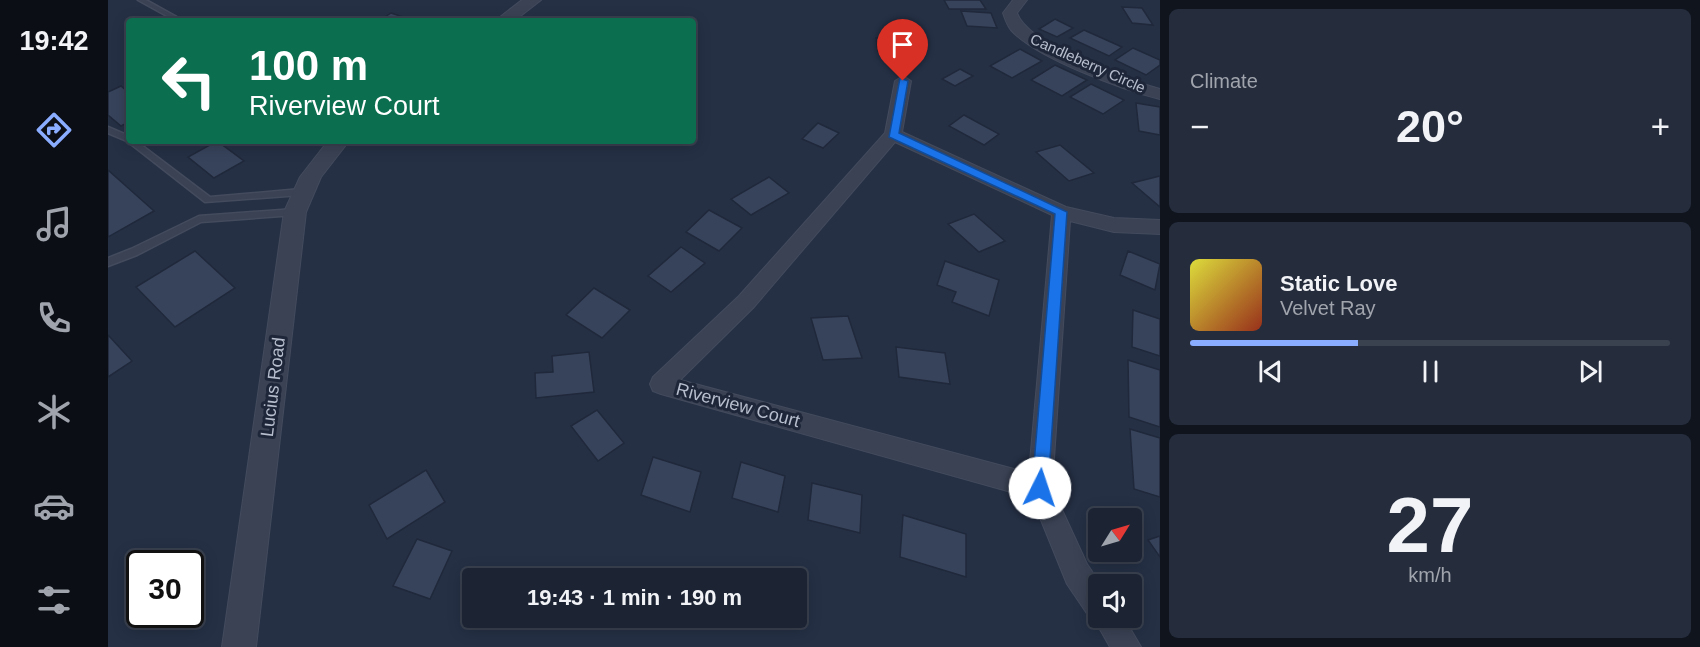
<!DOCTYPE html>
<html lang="en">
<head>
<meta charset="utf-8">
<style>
  :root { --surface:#1c2434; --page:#252c3c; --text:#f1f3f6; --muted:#a0a4ac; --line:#3a414f; --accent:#8badff }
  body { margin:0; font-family:Helvetica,sans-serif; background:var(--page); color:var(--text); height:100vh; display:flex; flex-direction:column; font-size:22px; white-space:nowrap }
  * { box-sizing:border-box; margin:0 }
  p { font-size:20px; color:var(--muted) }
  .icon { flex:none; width:33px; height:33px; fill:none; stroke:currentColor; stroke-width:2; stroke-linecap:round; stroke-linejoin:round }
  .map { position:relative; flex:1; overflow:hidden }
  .drawer { display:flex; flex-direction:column; gap:9px; padding:9px; background:#0f141d; width:540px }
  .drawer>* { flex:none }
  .top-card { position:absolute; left:18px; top:18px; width:570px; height:126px; border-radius:6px; box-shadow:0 3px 15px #0003,0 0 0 2px var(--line); background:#0b6e4f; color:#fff; overflow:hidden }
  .needle { width:39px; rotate:53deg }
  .controls { position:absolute; left:980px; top:508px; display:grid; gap:12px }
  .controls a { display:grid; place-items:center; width:54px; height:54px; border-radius:6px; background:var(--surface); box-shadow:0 3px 15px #0003,0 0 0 2px var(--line); font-size:30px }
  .speed { position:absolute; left:18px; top:550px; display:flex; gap:12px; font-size:30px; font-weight:700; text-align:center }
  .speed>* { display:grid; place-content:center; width:78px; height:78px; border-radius:50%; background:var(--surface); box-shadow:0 3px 15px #0003,0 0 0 2px var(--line); line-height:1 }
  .speed .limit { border:3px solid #111; border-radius:9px; background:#fff; color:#111 }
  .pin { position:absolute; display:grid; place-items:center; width:51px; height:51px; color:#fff; margin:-62px -26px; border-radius:50% 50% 50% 0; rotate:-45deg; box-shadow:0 0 6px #0007 }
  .pin .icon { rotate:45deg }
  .me { position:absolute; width:66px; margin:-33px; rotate:4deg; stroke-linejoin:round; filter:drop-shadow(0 0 4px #0008) }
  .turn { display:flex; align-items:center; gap:21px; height:126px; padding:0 24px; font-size:27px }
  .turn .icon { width:78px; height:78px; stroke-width:2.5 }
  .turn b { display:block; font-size:42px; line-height:51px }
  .big { font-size:45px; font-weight:800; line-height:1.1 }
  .drawer .tile { flex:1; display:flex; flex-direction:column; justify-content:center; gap:9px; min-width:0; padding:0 21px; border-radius:9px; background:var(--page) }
  .drawer .dial { align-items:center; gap:0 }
  .dial b { font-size:78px; line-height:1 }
  .song { display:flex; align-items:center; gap:18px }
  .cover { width:72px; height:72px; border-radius:9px; background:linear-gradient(135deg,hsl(60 70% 55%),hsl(10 70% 35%)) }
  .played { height:6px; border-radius:3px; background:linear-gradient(90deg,var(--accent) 35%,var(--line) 35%) }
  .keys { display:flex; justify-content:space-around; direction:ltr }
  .heat { display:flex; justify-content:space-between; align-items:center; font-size:33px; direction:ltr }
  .trip { position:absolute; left:354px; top:568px; width:345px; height:60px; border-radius:6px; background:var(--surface); box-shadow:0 3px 15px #0003,0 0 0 2px var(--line); font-weight:800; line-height:60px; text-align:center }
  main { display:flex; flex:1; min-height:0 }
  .dock { display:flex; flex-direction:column; width:108px; justify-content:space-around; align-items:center; background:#0b0e15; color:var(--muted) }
  .dock .icon { width:42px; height:42px }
  .dock .active { color:var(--accent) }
  .dock b { font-size:27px; color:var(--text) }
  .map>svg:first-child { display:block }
</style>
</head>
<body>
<main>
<nav class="dock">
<b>19:42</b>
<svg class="icon active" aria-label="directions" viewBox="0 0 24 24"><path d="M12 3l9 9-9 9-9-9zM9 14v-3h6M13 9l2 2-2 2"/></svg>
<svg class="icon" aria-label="music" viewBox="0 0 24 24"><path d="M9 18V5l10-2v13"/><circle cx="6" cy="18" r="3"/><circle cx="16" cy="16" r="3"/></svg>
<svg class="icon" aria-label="phone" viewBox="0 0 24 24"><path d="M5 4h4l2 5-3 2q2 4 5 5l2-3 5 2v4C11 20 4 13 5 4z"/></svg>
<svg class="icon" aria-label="climate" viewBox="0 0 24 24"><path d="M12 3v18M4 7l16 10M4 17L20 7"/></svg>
<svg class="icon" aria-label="car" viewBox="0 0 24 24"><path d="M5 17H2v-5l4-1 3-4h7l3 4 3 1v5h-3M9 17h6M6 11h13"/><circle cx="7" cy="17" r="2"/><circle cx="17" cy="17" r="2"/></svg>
<svg class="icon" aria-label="filters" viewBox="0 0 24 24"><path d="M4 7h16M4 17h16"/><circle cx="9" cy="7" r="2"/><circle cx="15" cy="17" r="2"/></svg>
</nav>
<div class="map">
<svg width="1052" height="647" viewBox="0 0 1052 647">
  <rect width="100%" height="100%" fill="#253045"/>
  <g fill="#37435b" stroke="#20293b" stroke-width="1.5">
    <polygon points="836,0 872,0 878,9 841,9"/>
    <polygon points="1014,7 1034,8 1045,25 1024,23"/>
    <polygon points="853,11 883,13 889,28 859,26"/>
    <polygon points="283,13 298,18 294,21 271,21"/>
    <polygon points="947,19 965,28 949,37 931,29"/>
    <polygon points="976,30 1014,47 1001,56 962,38"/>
    <polygon points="768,38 794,40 797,53 770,51"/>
    <polygon points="1025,48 1052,60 1052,65 1038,75 1007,60"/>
    <polygon points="912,49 934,61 904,78 882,66"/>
    <polygon points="947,65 979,80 954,96 923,80"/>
    <polygon points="852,69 865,76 847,86 834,79"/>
    <polygon points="983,84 1016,100 995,114 962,97"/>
    <polygon points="13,86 21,93 21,122 13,126 0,115 0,92"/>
    <polygon points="1028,103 1052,107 1052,135 1031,131"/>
    <polygon points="856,115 891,134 876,145 841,126"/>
    <polygon points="710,123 731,133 715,148 694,139"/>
    <polygon points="109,141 136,161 106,178 80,157"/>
    <polygon points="952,145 986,173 961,181 928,152"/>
    <polygon points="0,170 46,211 0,237"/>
    <polygon points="1052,176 1052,207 1024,183"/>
    <polygon points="661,177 681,193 643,215 623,199"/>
    <polygon points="601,210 634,228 611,251 578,232"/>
    <polygon points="866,214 897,241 871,252 840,224"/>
    <polygon points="573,247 597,263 563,292 540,276"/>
    <polygon points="87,251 127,288 67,327 28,287"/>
    <polygon points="1020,251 1052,264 1047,290 1012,275"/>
    <polygon points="837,261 891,280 881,316 844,302 848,292 829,285"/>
    <polygon points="486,288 522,310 494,338 458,315"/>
    <polygon points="1025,310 1052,319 1052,356 1024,347"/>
    <polygon points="740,316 754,358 715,360 703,318"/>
    <polygon points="0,335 24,361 0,377"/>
    <polygon points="788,347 837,353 842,384 791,377"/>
    <polygon points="481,352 486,392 428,398 427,373 445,372 444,356"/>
    <polygon points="1020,360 1052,370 1052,427 1021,417"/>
    <polygon points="489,410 516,443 490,461 463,426"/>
    <polygon points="1022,429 1052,438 1052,497 1026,489"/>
    <polygon points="545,457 593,472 582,512 533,495"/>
    <polygon points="633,462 677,476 670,512 624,498"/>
    <polygon points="318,470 337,502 279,539 261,505"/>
    <polygon points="704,483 754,495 752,533 700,520"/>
    <polygon points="795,515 858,534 858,577 792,557"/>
    <polygon points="1052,536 1052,557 1040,540"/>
    <polygon points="309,539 344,551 322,599 285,586"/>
  </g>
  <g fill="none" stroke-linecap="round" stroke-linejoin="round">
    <g stroke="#434b5d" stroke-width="3">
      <g id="service">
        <polygon points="30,0 38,0 76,21 68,21"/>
        <polygon points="0,127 21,136 21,141 28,141 102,197 193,189 197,192 193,195 97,202 19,141 0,133"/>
        <polygon points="187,209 192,212 187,215 93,222 29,255 0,266 0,258 23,249 91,216"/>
      </g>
    </g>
    <g stroke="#434b5d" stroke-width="2">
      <g id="minor">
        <path d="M905,0H919L909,13C920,45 1019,80 1052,89V99C1015,90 928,58 903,30C899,25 897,19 895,13Z"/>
        <path d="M795,76L803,81L794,132L958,207L1006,218L1052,220V234L1006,232L962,221L944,488L979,564L993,585H990V618H1016L1033,647H1002L985,617L980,615L959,584L924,498L553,394L545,391L542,384L545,377L631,296L777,133L787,81ZM787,142L944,215L921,473L572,380L645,308Z"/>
      </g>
    </g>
    <g stroke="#434b5d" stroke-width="2">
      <g id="tertiary">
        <polygon points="414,0 433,0 406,21 387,21"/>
        <polygon points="220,141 241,141 213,177 198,212 148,647 114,647 176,212 192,177"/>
      </g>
    </g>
    <use href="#service" fill="#3a4254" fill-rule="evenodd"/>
    <use href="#minor" fill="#3a4254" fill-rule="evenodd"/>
    <use href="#tertiary" fill="#3a4254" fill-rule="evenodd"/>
  </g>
  <polygon fill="#1a73e8" stroke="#114b97" stroke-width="1.5" points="792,78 800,81 791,133 959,212 940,488 938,493 932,495 926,493 924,488 947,214 781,137"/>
  <g text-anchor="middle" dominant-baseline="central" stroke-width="6" stroke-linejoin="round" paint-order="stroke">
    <g font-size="15" fill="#b7becd" stroke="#1e2739">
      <text transform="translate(980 63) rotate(24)">Candleberry Circle</text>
    </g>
    <g font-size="18" fill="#b7becd" stroke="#1e2739">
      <text transform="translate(165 387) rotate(-83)">Lucius Road</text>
      <text transform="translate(630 405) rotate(15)">Riverview Court</text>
    </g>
  </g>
</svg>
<div class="controls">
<a><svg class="needle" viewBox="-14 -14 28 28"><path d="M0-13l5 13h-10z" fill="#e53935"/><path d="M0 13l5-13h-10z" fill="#a0a4ac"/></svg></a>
<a><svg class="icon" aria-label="sound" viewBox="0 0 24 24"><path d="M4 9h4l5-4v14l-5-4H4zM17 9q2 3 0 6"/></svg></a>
</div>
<div class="speed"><div class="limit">30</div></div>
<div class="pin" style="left:795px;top:81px;background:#d93025"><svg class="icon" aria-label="arrive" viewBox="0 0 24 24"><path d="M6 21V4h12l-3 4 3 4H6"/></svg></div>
<svg class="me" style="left:932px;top:488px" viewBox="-20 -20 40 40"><circle r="19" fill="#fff"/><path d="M0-13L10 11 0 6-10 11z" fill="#1a73e8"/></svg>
<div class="trip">19:43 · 1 min · 190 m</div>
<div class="top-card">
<div class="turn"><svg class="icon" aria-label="left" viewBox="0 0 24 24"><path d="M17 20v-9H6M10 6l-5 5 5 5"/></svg><div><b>100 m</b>Riverview Court</div></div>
</div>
</div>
<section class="drawer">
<div class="tile"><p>Climate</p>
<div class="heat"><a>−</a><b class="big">20°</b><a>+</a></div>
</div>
<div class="tile">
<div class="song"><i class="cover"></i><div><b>Static Love</b><p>Velvet Ray</p></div></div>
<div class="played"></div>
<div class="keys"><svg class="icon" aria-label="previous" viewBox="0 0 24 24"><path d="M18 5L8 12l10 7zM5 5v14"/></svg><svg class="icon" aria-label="pause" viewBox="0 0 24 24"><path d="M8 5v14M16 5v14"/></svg><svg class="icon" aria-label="next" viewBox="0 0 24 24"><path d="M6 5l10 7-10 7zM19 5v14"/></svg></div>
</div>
<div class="tile dial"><b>27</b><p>km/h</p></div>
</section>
</main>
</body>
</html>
